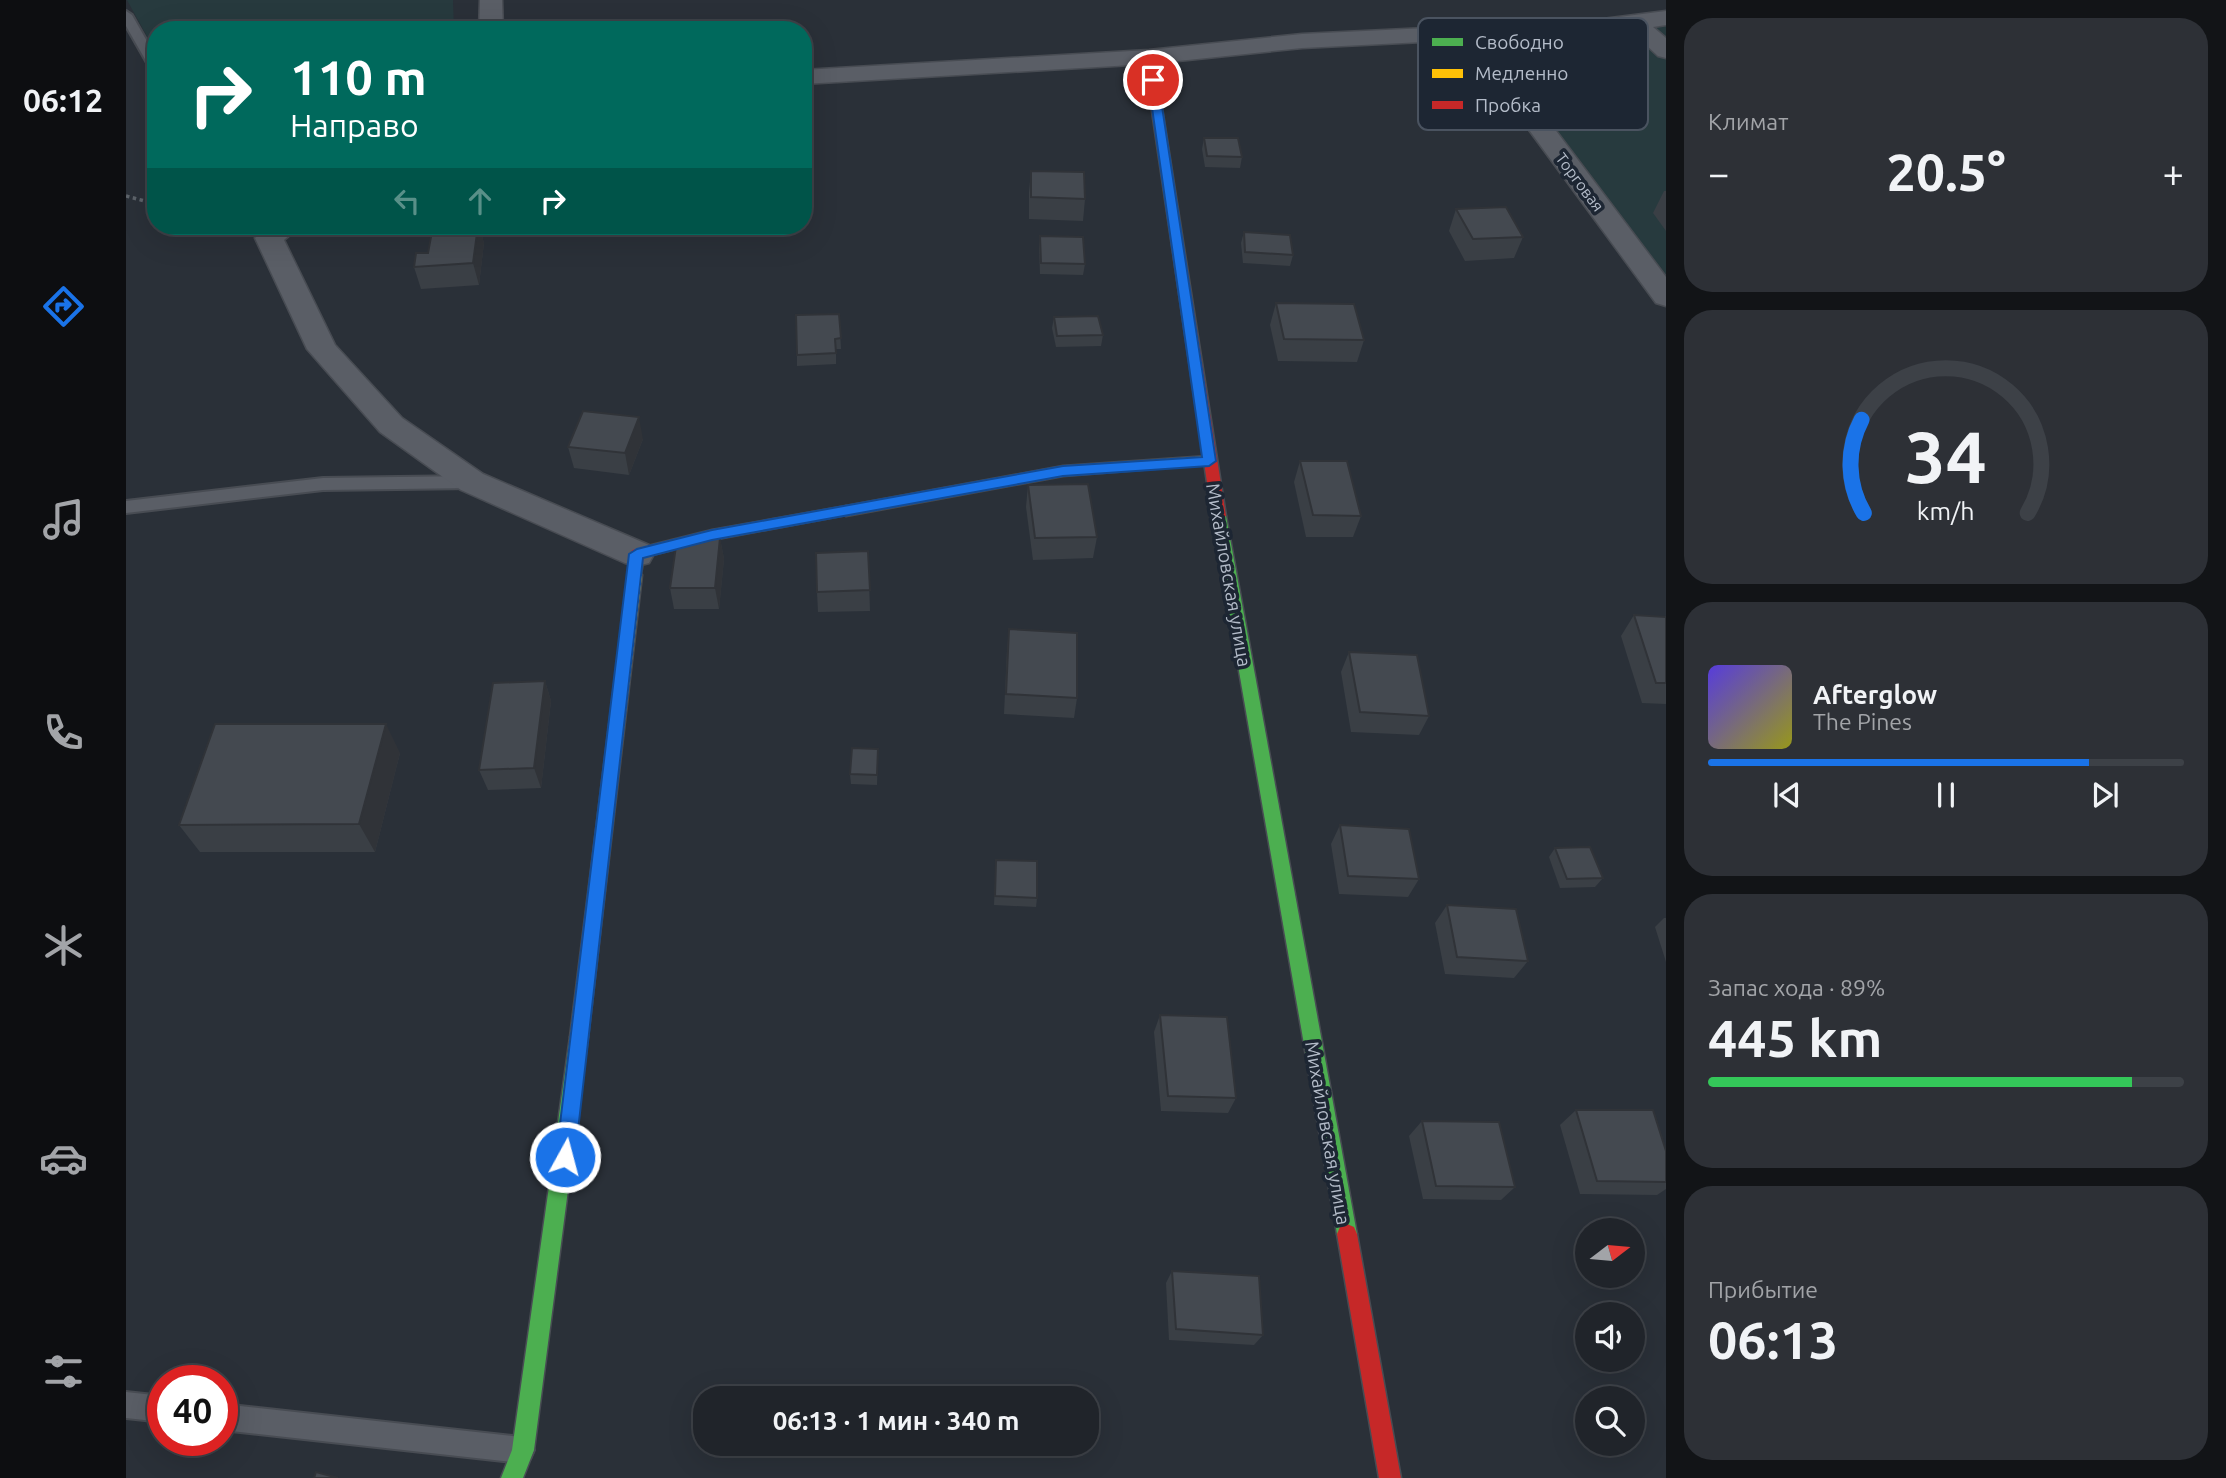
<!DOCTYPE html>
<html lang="ru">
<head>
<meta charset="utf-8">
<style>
  :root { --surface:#20242a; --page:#2d3036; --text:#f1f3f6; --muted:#a2a4a8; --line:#3d4147; --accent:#1a73e8 }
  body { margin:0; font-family:Ubuntu,sans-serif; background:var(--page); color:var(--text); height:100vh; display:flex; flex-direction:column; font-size:26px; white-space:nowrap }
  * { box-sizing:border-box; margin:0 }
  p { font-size:23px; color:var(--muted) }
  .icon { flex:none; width:38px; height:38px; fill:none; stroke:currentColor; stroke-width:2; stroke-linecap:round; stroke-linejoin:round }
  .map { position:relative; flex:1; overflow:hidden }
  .drawer { display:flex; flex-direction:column; gap:18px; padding:18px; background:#121417; width:560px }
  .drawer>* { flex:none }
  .top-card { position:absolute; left:21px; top:21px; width:665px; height:214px; border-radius:28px; box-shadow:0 7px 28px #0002,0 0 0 2px var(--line); background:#00695c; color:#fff; overflow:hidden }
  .needle { width:46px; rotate:74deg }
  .buttons { position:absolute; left:1449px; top:1218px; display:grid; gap:14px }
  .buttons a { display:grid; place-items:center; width:70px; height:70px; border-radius:50%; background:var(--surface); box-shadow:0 7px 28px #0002,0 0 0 2px var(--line); font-size:35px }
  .speed { position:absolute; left:21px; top:1365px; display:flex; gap:14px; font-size:35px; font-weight:700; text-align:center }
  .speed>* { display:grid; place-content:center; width:91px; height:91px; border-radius:50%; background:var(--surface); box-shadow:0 7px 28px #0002,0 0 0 2px var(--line); line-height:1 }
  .speed .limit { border:10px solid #d22; background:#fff; color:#111 }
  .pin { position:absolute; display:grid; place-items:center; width:60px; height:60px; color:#fff; margin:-30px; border:4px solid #fff; border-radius:50%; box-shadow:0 2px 7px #0007 }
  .me { position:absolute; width:77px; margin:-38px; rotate:7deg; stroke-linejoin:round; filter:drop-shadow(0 0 5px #0008) }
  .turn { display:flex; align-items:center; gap:24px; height:147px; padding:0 28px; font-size:32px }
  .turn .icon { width:91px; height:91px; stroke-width:2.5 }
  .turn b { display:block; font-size:49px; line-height:60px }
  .lanes { display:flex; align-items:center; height:66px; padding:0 28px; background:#0003; justify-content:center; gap:35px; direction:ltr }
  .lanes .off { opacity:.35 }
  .big { font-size:52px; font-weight:600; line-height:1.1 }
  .drawer .tile { flex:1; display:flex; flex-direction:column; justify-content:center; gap:10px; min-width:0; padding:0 24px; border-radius:28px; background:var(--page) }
  .drawer .dial { align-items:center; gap:0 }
  .dial svg { height:182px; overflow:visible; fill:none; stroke:var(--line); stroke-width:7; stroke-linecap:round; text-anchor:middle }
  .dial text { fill:var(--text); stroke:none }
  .song { display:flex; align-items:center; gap:21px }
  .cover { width:84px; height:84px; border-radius:10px; background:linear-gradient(135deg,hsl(250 70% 55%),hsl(60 70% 35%)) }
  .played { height:7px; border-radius:4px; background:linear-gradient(90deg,var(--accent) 80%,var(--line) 80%) }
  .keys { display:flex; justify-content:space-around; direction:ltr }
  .heat { display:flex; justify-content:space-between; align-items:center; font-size:38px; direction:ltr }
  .charge { height:10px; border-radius:5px; background:linear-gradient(90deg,#34c759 89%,var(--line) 0) }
  .trip { position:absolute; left:567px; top:1386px; width:406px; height:70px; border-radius:28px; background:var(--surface); box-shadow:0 7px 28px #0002,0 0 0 2px var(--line); font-weight:600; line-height:70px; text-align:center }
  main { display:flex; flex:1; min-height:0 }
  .dock { display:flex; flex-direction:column; width:126px; justify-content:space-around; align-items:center; background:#0d0e11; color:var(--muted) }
  .dock .icon { width:49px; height:49px }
  .dock .current { color:var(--accent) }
  .dock b { font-size:32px; color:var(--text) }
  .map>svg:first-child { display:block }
</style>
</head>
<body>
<main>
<nav class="dock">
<b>06:12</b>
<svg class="icon current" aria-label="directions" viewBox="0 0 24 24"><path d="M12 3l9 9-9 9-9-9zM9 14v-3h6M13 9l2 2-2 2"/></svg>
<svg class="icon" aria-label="music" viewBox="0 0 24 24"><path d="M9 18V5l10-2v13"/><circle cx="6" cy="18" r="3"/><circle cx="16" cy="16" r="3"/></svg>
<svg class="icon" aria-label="phone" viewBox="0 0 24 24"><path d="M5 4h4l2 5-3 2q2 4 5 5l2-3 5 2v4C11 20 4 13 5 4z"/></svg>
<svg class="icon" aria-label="climate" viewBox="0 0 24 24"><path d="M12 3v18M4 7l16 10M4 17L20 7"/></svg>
<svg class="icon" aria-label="car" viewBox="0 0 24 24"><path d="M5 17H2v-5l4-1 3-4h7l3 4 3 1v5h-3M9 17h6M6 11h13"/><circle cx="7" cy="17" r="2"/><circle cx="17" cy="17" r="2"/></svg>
<svg class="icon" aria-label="filters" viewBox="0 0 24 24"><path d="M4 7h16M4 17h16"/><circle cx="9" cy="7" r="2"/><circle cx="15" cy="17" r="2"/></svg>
</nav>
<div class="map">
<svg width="1540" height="1478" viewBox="0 0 1540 1478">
  <rect width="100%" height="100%" fill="#2a3038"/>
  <g fill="#273a3e">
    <polygon points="1,0 327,0 328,30 30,30 30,41 23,40"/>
    <polygon points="1540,25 1540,281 1357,38 1482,32"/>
  </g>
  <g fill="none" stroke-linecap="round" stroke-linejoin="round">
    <g stroke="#484c53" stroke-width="4">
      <g id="lane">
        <polygon points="0,11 6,15 30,57 30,72 24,68 0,26"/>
        <polygon points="128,226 142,226 150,238 148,241 138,241"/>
        <polygon points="346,476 354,482 346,488 197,490 0,513 0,501 197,478"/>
        <polygon points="0,1392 37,1396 37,1422 0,1418"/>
        <polygon points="96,1404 395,1437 404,1441 408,1450 404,1459 395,1463 96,1430"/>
      </g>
    </g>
    <g stroke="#484c53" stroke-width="3">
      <g id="street">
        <polygon points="354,0 376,0 377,30 353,30"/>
        <polygon points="1540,11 1540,25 1527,27 1540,38 1540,58 1532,56 1504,30 1361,39 1540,277 1540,306 1530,303 1337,40 1176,48 1023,64 677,84 677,70 1023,50 1176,34 1469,20"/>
        <polygon points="143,226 174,226 158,240 209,345 276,418 357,474 523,545 528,554 523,563 511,566 499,563 335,490 254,432 181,349 129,238"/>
      </g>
    </g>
    <g stroke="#484c53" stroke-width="3">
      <g id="fast">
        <polygon points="1093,511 1100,516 1231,1234 1228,1241 1221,1244 1214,1241 1211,1234 1086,516"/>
        <polygon points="453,1028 459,1031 462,1037 408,1450 397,1478 375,1478 386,1450 444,1037 447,1031"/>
      </g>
    </g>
    <g stroke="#484c53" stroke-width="3">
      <g id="slow">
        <polygon points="1083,456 1090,461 1088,464 937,476 720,516 713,511 720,506 937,466"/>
        <polygon points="509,570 516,575 462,1037 459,1043 453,1046 447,1043 444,1037 502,575"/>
      </g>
    </g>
    <g stroke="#484c53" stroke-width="3">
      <g id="jam">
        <polygon points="1023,54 1028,57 1100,516 1093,521 1086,516 1018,57"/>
        <polygon points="720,506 725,508 727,511 725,514 586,540 518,557 514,579 504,579 502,575 506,550 586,530"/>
        <polygon points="1221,1224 1228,1227 1231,1234 1275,1478 1253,1478 1211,1234 1214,1227"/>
      </g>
    </g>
    <polyline stroke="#5d636a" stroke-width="3.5" stroke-dasharray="3.5 3.5" stroke-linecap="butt" points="0,196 30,204"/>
    <use href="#lane" fill="#5a5e66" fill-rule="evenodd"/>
    <use href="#street" fill="#5a5e66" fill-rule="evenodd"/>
    <use href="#fast" fill="#4caf50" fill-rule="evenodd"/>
    <use href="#slow" fill="#ffc107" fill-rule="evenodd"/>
    <use href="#jam" fill="#c62828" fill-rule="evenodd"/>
  </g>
  <g fill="#3a3f45">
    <polygon points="1419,58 1473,72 1469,82 1427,85 1415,69"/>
    <polygon points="1078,138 1116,157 1114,168 1079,167 1076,149"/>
    <polygon points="905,171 959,199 957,221 903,219 903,192"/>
    <polygon points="1538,191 1540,191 1540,231 1527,213"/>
    <polygon points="1330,209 1397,237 1388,258 1339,261 1323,231"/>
    <polygon points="307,226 353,226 358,243 353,285 295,289 288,267 302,253"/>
    <polygon points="1118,232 1167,255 1164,266 1117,263 1115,243"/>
    <polygon points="914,236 959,264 957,275 914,274 913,247"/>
    <polygon points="1150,303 1238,340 1231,362 1152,361 1144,325"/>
    <polygon points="713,314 715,349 710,349 710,364 671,366 671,355"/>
    <polygon points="928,317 977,335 975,346 930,347 926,328"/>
    <polygon points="517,439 503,475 448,468 442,447"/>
    <polygon points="1174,461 1235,516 1227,537 1180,537 1168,482"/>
    <polygon points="902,485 971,537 967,558 907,560 900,507"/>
    <polygon points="594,538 598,559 593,609 548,609 544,588"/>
    <polygon points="742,551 744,611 692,612 691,592"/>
    <polygon points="1508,615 1540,617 1540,704 1516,703 1495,636"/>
    <polygon points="883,629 951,698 948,718 878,714 881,649"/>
    <polygon points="1223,652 1303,716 1293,735 1225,732 1215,672"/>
    <polygon points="419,681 425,701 415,788 362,790 353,770"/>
    <polygon points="752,749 751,785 725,784 724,774"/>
    <polygon points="274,753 249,852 74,852 53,825"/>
    <polygon points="1214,825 1293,879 1282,897 1213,894 1205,844"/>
    <polygon points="1429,848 1477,878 1469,887 1434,888 1423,857"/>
    <polygon points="870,860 911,898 910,907 868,905"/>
    <polygon points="1321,905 1402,961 1388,978 1319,974 1309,923"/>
    <polygon points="1538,918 1540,918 1540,962 1529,927"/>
    <polygon points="1034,1015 1110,1098 1102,1113 1035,1111 1028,1032"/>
    <polygon points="1450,1110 1540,1151 1540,1189 1531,1195 1454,1194 1434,1125"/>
    <polygon points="1296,1121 1389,1187 1375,1200 1297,1199 1283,1136"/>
    <polygon points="1046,1271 1137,1335 1128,1345 1043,1340 1040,1283"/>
  </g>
  <g fill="#303338">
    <polygon points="352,226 353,226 358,243 353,285 347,263"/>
    <polygon points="513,417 517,439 503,475 499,453"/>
    <polygon points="594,538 598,559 593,609 589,588"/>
    <polygon points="419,681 425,701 415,788 408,768"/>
    <polygon points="260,724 274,753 249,852 233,824"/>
  </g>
  <g fill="#444950" stroke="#303338" stroke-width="2">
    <polygon points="1078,138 1112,138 1116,157 1081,156"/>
    <polygon points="905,171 958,172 959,199 905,197"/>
    <polygon points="1380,207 1397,237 1347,239 1330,209"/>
    <polygon points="307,226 352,226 347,263 288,267 290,253 302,253"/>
    <polygon points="1118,232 1164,235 1167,255 1119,252"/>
    <polygon points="914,236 957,237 959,264 915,263"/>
    <polygon points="1150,303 1228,304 1238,340 1158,339"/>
    <polygon points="713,314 715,338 709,339 710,353 671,355 670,315"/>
    <polygon points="972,316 977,335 931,336 928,317"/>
    <polygon points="457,411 513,417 499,453 442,447"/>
    <polygon points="1174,461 1221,461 1235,516 1187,515"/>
    <polygon points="962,484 971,537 909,538 902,485"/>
    <polygon points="594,538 589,588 544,588 551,539"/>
    <polygon points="742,551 744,590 691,592 690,553"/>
    <polygon points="1508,615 1540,617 1540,683 1530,683"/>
    <polygon points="883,629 951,633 951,698 880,694"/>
    <polygon points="1223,652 1291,655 1303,716 1234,712"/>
    <polygon points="419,681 408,768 353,770 367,683"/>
    <polygon points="89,724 260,724 233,824 53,825"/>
    <polygon points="726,748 752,749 751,775 724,774"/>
    <polygon points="1214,825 1283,829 1293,879 1222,876"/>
    <polygon points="1464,847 1477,878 1441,879 1429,848"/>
    <polygon points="870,860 911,861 911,898 869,896"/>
    <polygon points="1321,905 1390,909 1402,961 1331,957"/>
    <polygon points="1034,1015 1101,1017 1110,1098 1042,1096"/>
    <polygon points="1450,1110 1527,1110 1540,1151 1540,1182 1471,1181"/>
    <polygon points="1296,1121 1373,1122 1389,1187 1310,1186"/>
    <polygon points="1046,1271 1133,1276 1137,1335 1050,1329"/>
    <polygon points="190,1472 212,1478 188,1478"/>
  </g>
  <polygon fill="#1a73e8" stroke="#114b97" stroke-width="2" points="1027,77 1032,80 1090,461 1083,466 937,476 586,540 517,558 449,1157 446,1164 439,1166 433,1164 430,1157 503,554 511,549 586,530 937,466 1076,457 1022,80"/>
  <g text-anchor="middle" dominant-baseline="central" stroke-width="7" stroke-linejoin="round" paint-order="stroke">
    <g font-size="16" fill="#b4bcc9" stroke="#1d2633">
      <text transform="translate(1454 182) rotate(53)">Торговая</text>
    </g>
    <g font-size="19" fill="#b4bcc9" stroke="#1d2633">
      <text transform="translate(1103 575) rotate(80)">Михайловская улица</text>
      <text transform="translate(1202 1133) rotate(80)">Михайловская улица</text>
    </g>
  </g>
  <rect x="1292" y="18" width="230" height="112" rx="10" fill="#1d2633" stroke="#4a5360" stroke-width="2"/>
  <rect x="1306" y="38" width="31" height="8" fill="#4caf50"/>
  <rect x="1306" y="69" width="31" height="9" fill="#ffc107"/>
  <rect x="1306" y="101" width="31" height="8" fill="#c62828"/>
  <g font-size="19" fill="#b4bcc9">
    <text x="1349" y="49">Свободно</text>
    <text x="1349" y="80">Медленно</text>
    <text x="1349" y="112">Пробка</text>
  </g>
</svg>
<div class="buttons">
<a><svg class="needle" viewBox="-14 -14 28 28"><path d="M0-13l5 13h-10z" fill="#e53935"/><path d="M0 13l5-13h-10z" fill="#a2a4a8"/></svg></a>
<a><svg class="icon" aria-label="sound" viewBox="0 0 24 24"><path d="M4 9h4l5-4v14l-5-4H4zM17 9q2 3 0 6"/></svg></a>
<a><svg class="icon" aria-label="search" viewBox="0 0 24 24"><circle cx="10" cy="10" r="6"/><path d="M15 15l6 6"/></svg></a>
</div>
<div class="speed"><div class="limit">40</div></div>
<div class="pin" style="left:1027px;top:80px;background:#d93025"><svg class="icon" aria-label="arrive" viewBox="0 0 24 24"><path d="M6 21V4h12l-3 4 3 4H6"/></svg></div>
<svg class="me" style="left:439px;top:1157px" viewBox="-20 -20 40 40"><circle r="17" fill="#1a73e8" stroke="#fff" stroke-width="3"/><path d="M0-11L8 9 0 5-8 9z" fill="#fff"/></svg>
<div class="trip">06:13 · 1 мин · 340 m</div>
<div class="top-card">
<div class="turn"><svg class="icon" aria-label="right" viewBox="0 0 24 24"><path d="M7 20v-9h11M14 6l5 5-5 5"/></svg><div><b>110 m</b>Направо</div></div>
<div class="lanes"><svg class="icon off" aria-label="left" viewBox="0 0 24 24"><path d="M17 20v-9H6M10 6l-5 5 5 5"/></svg><svg class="icon off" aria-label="ahead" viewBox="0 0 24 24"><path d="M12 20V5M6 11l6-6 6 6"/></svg><svg class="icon" aria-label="right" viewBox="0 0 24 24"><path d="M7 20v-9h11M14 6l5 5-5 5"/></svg></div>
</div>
</div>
<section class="drawer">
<div class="tile"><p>Климат</p>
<div class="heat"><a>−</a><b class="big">20.5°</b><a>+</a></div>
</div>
<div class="tile dial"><svg viewBox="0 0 100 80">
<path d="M14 69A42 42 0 1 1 86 69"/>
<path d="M14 69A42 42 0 0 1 13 28" stroke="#1a73e8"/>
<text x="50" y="56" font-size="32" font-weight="700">34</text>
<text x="50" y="72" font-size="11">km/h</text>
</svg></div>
<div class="tile">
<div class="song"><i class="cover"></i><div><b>Afterglow</b><p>The Pines</p></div></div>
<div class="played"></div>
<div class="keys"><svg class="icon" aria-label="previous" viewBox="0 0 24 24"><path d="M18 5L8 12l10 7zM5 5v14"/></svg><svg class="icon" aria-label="pause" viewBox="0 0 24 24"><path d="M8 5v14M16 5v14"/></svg><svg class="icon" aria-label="next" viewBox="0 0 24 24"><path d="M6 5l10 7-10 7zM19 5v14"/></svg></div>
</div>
<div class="tile"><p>Запас хода · 89%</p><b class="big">445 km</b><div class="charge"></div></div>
<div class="tile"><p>Прибытие</p><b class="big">06:13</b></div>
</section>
</main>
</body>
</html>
